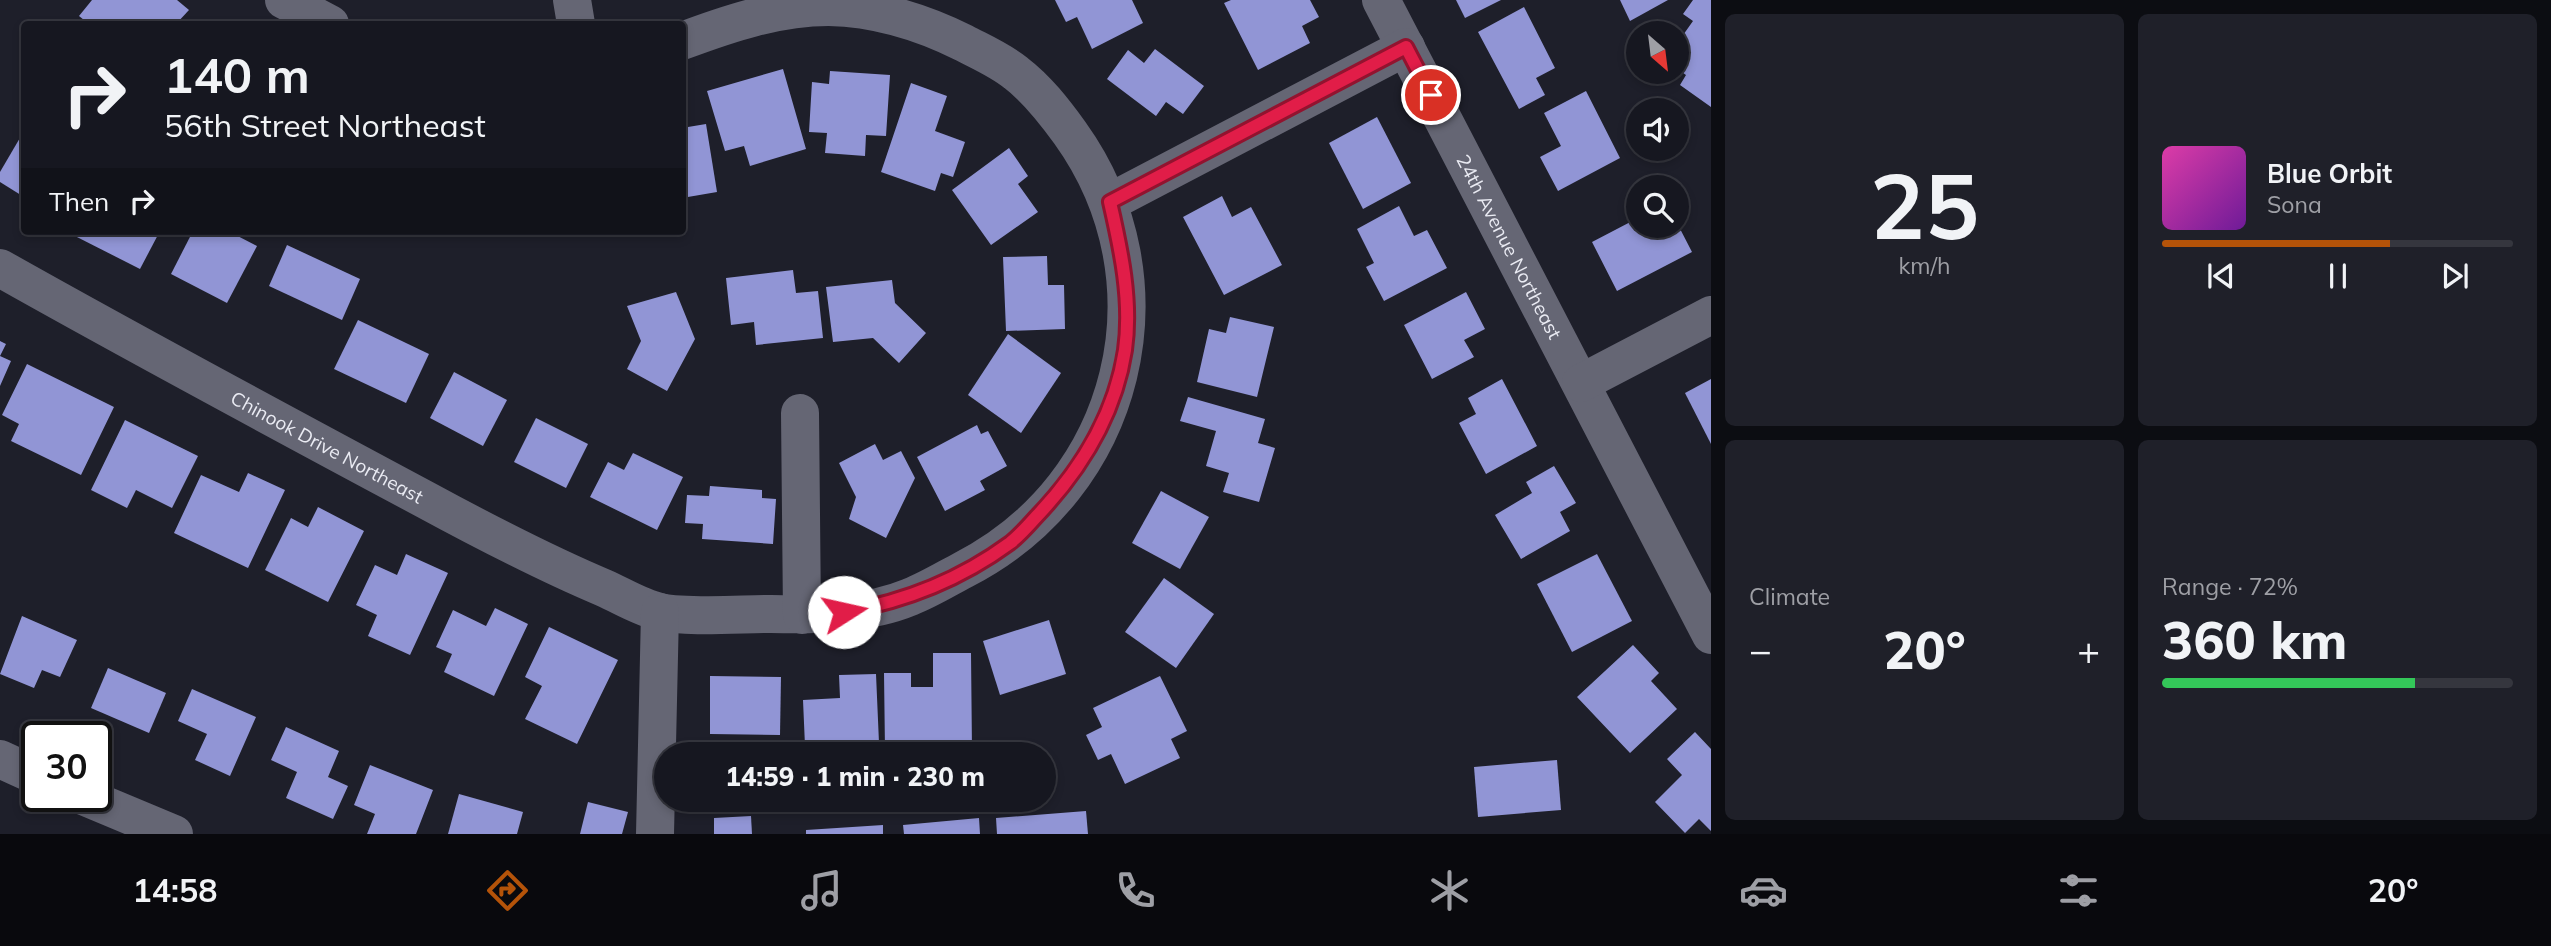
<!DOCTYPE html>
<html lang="en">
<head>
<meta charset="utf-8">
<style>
  :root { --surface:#161720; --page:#1f2029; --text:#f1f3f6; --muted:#9e9fa5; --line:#35363e; --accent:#b45309 }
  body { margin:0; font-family:Mulish,sans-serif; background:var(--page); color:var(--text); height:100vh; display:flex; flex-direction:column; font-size:26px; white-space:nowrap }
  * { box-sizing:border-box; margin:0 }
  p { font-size:23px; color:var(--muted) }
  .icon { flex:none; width:38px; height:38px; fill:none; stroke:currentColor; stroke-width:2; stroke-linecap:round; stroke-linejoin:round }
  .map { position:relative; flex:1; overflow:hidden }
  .side { display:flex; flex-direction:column; gap:14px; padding:14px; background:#0c0d12; width:840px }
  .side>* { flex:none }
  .guide { position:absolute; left:21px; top:21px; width:665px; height:214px; border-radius:7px; box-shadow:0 4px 10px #0003,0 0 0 2px var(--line); background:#161720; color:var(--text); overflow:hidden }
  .needle { width:46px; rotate:152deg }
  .controls { position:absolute; left:1626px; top:21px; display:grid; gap:14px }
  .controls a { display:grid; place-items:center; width:63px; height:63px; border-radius:50%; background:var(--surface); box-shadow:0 4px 10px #0003,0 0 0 2px var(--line); font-size:35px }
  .speed { position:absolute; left:21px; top:721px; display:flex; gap:14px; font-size:35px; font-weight:700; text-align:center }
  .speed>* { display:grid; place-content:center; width:91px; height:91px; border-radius:50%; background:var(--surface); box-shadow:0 4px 10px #0003,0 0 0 2px var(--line); line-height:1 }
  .speed .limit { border:4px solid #111; border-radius:10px; background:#fff; color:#111 }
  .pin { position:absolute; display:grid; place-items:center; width:60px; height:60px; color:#fff; margin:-30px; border:4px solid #fff; border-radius:50%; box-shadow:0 2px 7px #0007 }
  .me { position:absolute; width:77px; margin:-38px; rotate:80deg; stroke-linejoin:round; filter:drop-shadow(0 0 5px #0008) }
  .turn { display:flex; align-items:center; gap:24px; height:147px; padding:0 28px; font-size:32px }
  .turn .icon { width:91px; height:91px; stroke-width:2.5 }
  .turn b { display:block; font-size:49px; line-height:60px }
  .then { display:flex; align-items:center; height:66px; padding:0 28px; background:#0003; gap:14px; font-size:26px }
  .big { font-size:52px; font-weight:800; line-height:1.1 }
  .side .tile { flex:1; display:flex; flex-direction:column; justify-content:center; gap:10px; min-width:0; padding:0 24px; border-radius:10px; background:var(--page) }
  .side .dial { align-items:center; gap:0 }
  .dial b { font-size:91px; line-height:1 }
  .song { display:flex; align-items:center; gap:21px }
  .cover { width:84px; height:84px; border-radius:10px; background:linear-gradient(135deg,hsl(320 70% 55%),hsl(280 70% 35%)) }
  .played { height:7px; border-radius:4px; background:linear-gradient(90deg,var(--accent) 65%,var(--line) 65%) }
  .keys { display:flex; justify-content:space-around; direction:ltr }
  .heat { display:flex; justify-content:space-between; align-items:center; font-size:38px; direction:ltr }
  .charge { height:10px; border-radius:5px; background:linear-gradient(90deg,#34c759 72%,var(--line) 0) }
  .side .tiles { flex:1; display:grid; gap:14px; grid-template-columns:repeat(2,1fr) }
  .trip { position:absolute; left:654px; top:742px; width:402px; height:70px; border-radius:35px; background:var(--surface); box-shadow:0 4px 10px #0003,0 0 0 2px var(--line); font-weight:800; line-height:70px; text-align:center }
  .menu { display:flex; height:112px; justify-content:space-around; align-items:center; background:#09090d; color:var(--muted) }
  .menu .icon { width:49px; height:49px }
  .menu .active { color:var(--accent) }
  .menu b { font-size:32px; color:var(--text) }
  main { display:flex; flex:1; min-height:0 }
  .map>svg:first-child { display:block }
</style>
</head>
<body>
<main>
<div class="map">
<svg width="1711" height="834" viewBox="0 0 1711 834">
  <rect width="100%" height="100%" fill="#1e1f2a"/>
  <g fill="#9195d5">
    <polygon points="92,0 177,0 189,10 176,24 89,24 79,16"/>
    <polygon points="1055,0 1132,0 1143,23 1092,49 1077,17 1066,22"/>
    <polygon points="1231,0 1310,0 1319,17 1302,26 1310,43 1258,70 1224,3"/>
    <polygon points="1456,0 1501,0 1465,18"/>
    <polygon points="1620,0 1668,0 1630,21"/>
    <polygon points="1693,0 1711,0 1711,107 1680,85 1686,75 1676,68 1676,45 1693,21 1683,14"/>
    <polygon points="1524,7 1555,68 1536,78 1545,95 1519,109 1478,32"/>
    <polygon points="1155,49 1204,86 1183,114 1166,102 1156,116 1107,79 1128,50 1144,63"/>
    <polygon points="783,69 806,149 750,166 744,146 725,151 707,91"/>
    <polygon points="830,71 890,75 886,136 866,135 865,156 825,153 827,133 809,132 812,82 829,84"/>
    <polygon points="911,83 947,96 935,131 965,142 953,177 941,173 935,191 881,172"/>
    <polygon points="1586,91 1620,158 1558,191 1540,157 1561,146 1544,113"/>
    <polygon points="1377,117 1411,183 1363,209 1329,143"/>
    <polygon points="706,124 717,192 682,198 682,128"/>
    <polygon points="24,131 24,197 0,182 0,172"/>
    <polygon points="1009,148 1028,176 1018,184 1038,212 991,245 952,190"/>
    <polygon points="1222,196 1232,217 1251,207 1282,265 1224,295 1183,217"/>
    <polygon points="1399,206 1414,236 1427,230 1447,268 1384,301 1366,267 1374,263 1357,229"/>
    <polygon points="1638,218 1638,226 1676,226 1676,221 1692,252 1617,291 1592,242"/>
    <polygon points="72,231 160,231 140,269 71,234"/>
    <polygon points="193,231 228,231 257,246 227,303 171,274"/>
    <polygon points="287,245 360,279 342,320 269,286"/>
    <polygon points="1047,256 1048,285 1064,285 1065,329 1006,331 1003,257"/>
    <polygon points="793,270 796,293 818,291 823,338 756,345 754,322 731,325 726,278"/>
    <polygon points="892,280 895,303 926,333 899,363 873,338 833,342 826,287"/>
    <polygon points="676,292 695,339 667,391 627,369 641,341 627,306"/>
    <polygon points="1466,292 1485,329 1464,340 1474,357 1432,379 1404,325"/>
    <polygon points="1230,317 1274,327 1257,397 1197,382 1209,329 1226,333"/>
    <polygon points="358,320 429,354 406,403 334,369"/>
    <polygon points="1008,334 1061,373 1021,433 968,395"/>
    <polygon points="0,341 6,344 0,356 11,361 0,386"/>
    <polygon points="27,364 114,407 81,475 11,441 19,424 2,415"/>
    <polygon points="454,372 507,400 483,446 430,418"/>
    <polygon points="1502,379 1537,446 1486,474 1459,423 1476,414 1468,398"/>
    <polygon points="1711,379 1711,444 1685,393"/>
    <polygon points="1188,397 1265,419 1258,443 1275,448 1259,502 1223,492 1229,473 1206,466 1216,431 1180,421"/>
    <polygon points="536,418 588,444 566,488 514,462"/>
    <polygon points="125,420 198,456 172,508 136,490 127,508 91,490"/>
    <polygon points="977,425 981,434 988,431 1007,466 980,481 985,490 945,511 917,457"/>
    <polygon points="875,444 883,460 901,451 915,478 886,538 849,519 856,497 839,463"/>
    <polygon points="633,453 683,477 657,530 590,497 608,462 624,470"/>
    <polygon points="1554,466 1576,503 1560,512 1570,531 1521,559 1495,515 1532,493 1526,482"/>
    <polygon points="248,473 285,490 248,568 174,533 201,475 239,492"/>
    <polygon points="710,486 762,490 762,498 776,499 773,544 702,539 703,524 685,523 687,495 709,496"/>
    <polygon points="1161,491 1209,517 1180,569 1132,543"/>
    <polygon points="318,507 364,531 328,602 265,570 291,518 308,527"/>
    <polygon points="406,554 448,573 410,655 368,636 377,615 356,605 375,565 397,575"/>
    <polygon points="1597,554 1632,621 1572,652 1537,584"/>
    <polygon points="1164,578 1214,614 1176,668 1125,632"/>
    <polygon points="495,608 528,624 494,696 444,672 452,654 436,647 453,610 486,626"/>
    <polygon points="22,616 77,640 60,677 42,670 34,688 0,674"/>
    <polygon points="1049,620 1066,674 1000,695 983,641"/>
    <polygon points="549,627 618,660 577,744 525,719 542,686 525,677"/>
    <polygon points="1633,645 1659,673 1651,681 1677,709 1630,753 1577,697"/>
    <polygon points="933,653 971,653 972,751 885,751 884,673 911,673 911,687 933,687"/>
    <polygon points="108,668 166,693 149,733 91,708"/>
    <polygon points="876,674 879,743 805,746 803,700 840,698 839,675"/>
    <polygon points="710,676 781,677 780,735 710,734"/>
    <polygon points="1160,676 1187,731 1171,739 1180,758 1125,784 1111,754 1098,760 1086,735 1102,727 1093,708"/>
    <polygon points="192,689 256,717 230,776 195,760 207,734 178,721"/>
    <polygon points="286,727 339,751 328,777 348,786 333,819 286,798 297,772 271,760"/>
    <polygon points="1695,732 1711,749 1711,831 1699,819 1685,833 1655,802 1682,775 1667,759"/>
    <polygon points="1557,760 1561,810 1478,817 1474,767"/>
    <polygon points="370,765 433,790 416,834 367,834 375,814 354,805"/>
    <polygon points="459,794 523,812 517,834 448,834"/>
    <polygon points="588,802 628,812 622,834 580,834"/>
    <polygon points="1086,811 1088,834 997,834 996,818"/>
    <polygon points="751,816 752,834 714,834 714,818"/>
    <polygon points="979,818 980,834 904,834 903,825"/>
    <polygon points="883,825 883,834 806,834 806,830"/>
  </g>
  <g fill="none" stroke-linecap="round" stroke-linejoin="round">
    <g stroke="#656674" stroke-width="38">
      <polyline points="284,0 330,24"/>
      <polyline points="572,0 576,24"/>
      <path id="s1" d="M1381,0L1711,635"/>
      <polyline points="1110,202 1406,47"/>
      <path id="s2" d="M0,268C140,347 282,423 424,499C483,531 542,562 604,588C622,596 641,608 660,612C686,618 741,614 771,614C816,615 867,615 910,597C928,590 946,579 963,570C1127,486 1177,282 1070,133C1054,111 1037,89 1016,73C1000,60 981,52 964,43C922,22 876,8 829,7C778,7 730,23 682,41"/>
      <polyline points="1581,383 1711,315"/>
      <polyline points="800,413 802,615"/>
      <polyline points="0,759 37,776"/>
      <polyline points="83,796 174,834"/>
      <polyline points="655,834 660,612"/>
    </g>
  </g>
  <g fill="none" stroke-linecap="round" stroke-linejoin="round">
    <g stroke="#92132f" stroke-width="18">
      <path id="route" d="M844,612C903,602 961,579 1010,543C1019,536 1028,526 1036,517C1080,471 1115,415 1125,350C1132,301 1121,250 1110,202L1406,47L1431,95"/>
    </g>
    <use href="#route" stroke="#e11d48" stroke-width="12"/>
  </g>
  <g text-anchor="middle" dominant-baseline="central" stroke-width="7" stroke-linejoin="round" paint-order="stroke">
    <g font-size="19" fill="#eaebf3" stroke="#151520">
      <text stroke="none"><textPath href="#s1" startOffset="278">24th Avenue Northeast</textPath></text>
      <text stroke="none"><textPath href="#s2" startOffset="373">Chinook Drive Northeast</textPath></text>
    </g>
  </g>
</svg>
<div class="controls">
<a><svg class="needle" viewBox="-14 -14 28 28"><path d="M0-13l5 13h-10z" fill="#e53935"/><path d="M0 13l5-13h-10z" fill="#9e9fa5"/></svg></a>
<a><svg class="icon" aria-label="sound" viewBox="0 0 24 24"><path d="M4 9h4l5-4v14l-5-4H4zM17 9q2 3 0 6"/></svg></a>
<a><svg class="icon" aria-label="search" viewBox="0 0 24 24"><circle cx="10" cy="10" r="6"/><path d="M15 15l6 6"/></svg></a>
</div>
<div class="speed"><div class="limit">30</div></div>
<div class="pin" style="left:1431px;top:95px;background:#d93025"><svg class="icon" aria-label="arrive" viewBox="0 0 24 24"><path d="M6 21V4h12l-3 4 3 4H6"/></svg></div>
<svg class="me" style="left:844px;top:612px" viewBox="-20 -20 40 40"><circle r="19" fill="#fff"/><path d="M0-13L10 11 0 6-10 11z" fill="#e11d48"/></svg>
<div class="trip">14:59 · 1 min · 230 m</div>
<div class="guide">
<div class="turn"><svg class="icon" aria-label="right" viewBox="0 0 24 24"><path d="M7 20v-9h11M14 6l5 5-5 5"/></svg><div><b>140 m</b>56th Street Northeast</div></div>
<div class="then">Then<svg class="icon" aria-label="right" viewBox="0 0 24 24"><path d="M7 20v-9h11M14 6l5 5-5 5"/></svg></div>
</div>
</div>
<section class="side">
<div class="tiles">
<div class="tile dial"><b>25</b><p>km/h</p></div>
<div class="tile">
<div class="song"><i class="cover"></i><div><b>Blue Orbit</b><p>Sona</p></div></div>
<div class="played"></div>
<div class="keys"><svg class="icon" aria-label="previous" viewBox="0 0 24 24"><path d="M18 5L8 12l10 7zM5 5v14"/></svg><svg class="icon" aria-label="pause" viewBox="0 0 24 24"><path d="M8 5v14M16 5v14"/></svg><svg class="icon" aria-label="next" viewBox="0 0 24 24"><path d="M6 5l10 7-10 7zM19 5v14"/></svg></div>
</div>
<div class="tile"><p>Climate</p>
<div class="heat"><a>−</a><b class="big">20°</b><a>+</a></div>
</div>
<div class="tile"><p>Range · 72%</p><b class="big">360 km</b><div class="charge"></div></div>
</div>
</section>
</main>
<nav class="menu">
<b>14:58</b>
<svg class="icon active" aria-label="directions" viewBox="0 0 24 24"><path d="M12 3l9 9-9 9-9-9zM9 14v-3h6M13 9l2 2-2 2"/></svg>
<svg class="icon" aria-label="music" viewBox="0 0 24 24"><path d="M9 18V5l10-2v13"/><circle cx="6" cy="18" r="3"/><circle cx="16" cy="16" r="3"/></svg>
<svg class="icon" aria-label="phone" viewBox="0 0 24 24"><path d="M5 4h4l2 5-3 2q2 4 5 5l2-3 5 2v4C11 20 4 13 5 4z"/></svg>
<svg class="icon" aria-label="climate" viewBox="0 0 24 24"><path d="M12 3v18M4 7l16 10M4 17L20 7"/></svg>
<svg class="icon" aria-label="car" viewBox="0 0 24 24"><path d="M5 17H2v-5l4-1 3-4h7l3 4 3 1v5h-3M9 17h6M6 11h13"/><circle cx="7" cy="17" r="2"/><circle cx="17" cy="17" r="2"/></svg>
<svg class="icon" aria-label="filters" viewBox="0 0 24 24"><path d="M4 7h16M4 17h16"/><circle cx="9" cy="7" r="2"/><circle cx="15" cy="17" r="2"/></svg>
<b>20°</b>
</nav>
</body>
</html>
